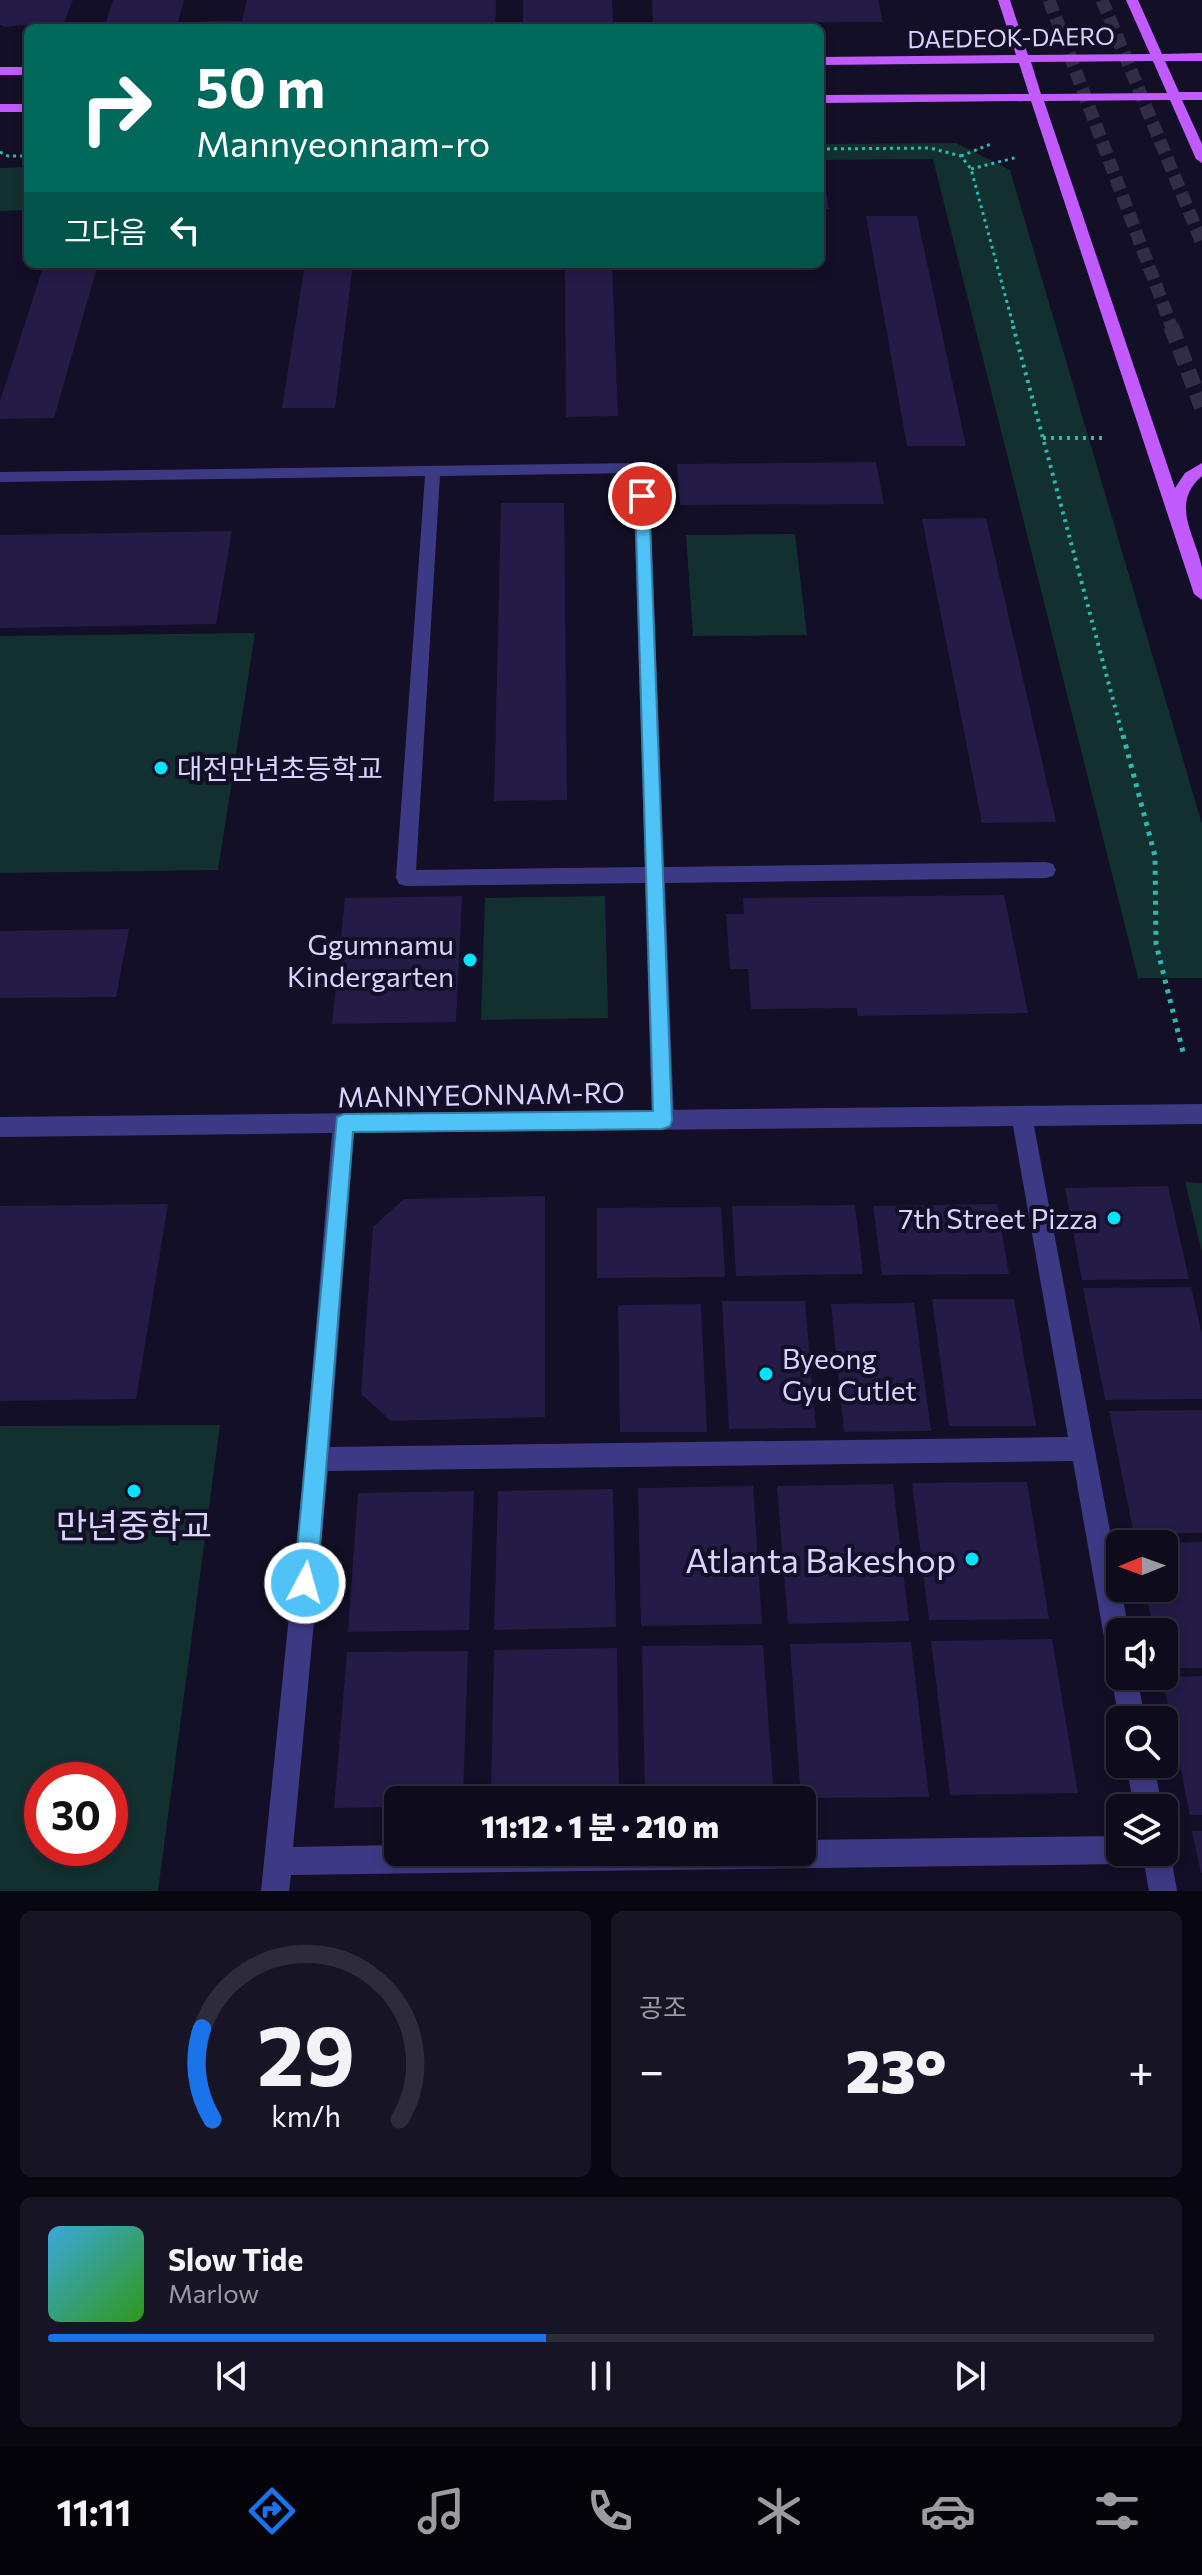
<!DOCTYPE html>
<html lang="ko">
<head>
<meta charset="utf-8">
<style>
  :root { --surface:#0e0b1c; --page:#171425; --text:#f1f3f6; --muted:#9b9ba3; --line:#2e2b3b; --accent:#1a73e8 }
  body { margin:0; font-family:Commissioner,"Noto Sans KR",sans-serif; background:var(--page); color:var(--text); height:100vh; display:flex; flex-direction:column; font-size:30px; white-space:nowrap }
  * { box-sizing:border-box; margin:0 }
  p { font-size:26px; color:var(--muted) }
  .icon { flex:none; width:44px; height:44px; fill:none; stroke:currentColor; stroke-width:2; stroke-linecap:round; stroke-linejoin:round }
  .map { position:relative; height:1891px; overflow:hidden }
  .side { display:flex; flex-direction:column; gap:20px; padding:20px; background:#08060f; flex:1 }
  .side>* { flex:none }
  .top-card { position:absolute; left:24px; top:24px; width:800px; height:244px; border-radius:12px; box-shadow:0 4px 12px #0003,0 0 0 2px var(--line); background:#00695c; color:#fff; overflow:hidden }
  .needle { width:52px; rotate:269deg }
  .tools { position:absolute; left:1106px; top:1530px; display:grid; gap:16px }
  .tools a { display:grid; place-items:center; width:72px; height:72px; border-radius:12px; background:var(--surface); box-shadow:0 4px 12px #0003,0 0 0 2px var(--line); font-size:40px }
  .speed { position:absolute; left:24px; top:1762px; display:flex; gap:16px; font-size:40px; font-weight:700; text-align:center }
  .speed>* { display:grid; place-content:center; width:104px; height:104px; border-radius:50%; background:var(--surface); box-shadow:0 4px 12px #0003,0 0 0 2px var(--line); line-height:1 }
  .speed .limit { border:12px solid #d22; background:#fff; color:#111 }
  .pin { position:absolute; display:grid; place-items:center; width:68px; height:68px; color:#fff; margin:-34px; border:4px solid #fff; border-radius:50%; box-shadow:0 2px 8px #0007 }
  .me { position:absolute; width:88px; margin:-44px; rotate:6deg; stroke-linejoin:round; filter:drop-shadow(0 0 6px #0008) }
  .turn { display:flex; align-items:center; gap:28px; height:168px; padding:0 40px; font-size:36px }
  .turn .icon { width:104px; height:104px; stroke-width:2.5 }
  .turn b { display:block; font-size:56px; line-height:68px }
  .then { display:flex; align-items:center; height:76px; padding:0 40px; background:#0003; gap:16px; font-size:30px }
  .big { font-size:60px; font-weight:800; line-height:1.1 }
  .side .card { flex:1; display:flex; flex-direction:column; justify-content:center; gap:12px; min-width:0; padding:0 28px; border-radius:12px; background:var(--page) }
  .side .dial { align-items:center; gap:0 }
  .dial svg { height:208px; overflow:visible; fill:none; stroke:var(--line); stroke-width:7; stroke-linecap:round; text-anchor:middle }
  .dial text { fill:var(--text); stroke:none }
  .song { display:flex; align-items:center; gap:24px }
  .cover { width:96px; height:96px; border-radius:12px; background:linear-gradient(135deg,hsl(200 70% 55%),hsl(110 70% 35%)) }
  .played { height:8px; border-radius:4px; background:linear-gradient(90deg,var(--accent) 45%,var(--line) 45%) }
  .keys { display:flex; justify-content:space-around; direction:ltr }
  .heat { display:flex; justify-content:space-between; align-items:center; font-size:44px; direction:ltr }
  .side .tiles { flex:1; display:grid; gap:20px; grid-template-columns:1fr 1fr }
  .card:last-child { grid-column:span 2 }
  .trip { position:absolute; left:384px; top:1786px; width:432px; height:80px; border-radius:12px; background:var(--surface); box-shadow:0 4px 12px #0003,0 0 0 2px var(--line); font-weight:800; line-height:80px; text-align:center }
  .menu { display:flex; height:128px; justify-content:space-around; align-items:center; background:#06040b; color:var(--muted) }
  .menu .icon { width:56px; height:56px }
  .menu .on { color:var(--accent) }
  .menu b { font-size:36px; color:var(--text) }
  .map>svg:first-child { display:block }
</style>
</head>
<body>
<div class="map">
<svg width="1202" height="1891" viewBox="0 0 1202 1891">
  <rect width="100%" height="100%" fill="#130f26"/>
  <g fill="#12302f" fill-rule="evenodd">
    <polygon points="956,143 1010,170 1202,824 1202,978 1138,978 933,159 820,160 820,144"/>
    <polygon points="28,167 28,210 0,211 0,168"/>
    <polygon points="795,534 807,635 693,636 686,535"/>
    <polygon points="255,633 218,870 0,873 0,636"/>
    <polygon points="605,896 608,1018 481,1020 485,898"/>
    <polygon points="1185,1182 1202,1183 1202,1252"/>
    <path d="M220,1425L158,1891H0V1426ZM42,1780H110V1848H42Z"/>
  </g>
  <g fill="#241b47">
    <polygon points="0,0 73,0 64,23 58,26 34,24 5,27 0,25"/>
    <polygon points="113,0 184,0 178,22 242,21 247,0 496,0 495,28 104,28"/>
    <polygon points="523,0 612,0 613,22 523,23"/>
    <polygon points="652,0 878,0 883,22 653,23"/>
    <polygon points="820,180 824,180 829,209 820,209"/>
    <polygon points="866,216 917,216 966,446 907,446"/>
    <polygon points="44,264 98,264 54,418 0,419 0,401"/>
    <polygon points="305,264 353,264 335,408 282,408"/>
    <polygon points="565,264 612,264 618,416 566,417"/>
    <polygon points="876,462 884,504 680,505 677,464"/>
    <polygon points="501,503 564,503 567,800 494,801"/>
    <polygon points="986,518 1056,822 982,823 922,519"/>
    <polygon points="232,531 216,624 0,628 0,535"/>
    <polygon points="1004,895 1028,1013 858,1016 857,1008 751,1009 748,969 730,969 726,914 744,914 743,898"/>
    <polygon points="462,896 456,1022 332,1024 345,898"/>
    <polygon points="129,929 116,997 0,998 0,931"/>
    <polygon points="1168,1186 1189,1279 1082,1280 1065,1188"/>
    <polygon points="545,1196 545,1417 391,1421 361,1394 373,1227 404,1199"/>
    <polygon points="168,1204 136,1399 0,1401 0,1206"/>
    <polygon points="997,1204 1009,1274 882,1275 873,1206"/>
    <polygon points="855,1205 863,1274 736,1276 732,1206"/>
    <polygon points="721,1207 725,1277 597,1278 597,1208"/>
    <polygon points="1191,1287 1202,1335 1202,1399 1105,1400 1083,1288"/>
    <polygon points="932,1299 1014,1299 1036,1426 949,1426"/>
    <polygon points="722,1301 805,1301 816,1428 729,1429"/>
    <polygon points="914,1303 931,1431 844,1432 831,1304"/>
    <polygon points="701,1304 707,1432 620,1432 618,1305"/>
    <polygon points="1202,1410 1202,1533 1134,1534 1109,1411"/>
    <polygon points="1027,1482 1049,1619 929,1620 912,1483"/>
    <polygon points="893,1484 909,1621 788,1624 777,1486"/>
    <polygon points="753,1486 762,1624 641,1626 638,1488"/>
    <polygon points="613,1489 616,1627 494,1630 498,1491"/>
    <polygon points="474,1491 469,1630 348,1632 358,1493"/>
    <polygon points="1202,1542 1202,1668 1164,1668 1164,1632 1154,1632 1145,1588 1164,1588 1164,1543"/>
    <polygon points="1052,1639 1078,1793 950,1795 931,1641"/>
    <polygon points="911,1642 929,1797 801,1798 790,1644"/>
    <polygon points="763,1645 774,1799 645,1800 642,1646"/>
    <polygon points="617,1648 619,1800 491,1800 494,1650"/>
    <polygon points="468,1651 463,1800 398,1800 398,1807 334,1808 347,1652"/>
    <polygon points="1202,1676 1202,1815 1190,1815 1162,1677"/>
    <polygon points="1192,1831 1202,1831 1202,1873 1201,1873"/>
  </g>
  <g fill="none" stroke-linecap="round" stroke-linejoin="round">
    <g stroke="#312d47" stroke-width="13" stroke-dasharray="13 6" stroke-linecap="butt">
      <polyline points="1049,0 1172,328"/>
      <polyline points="1102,0 1202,243"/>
    </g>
    <polyline stroke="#312d47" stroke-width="16" stroke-dasharray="16 8" stroke-linecap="butt" points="1171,326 1202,407"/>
    <g stroke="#2fb8b0" stroke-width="3" stroke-dasharray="3 4" stroke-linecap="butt">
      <polyline points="820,149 930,148 961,156 971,169 1014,328"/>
      <polyline points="0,152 8,156 28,156"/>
      <polyline points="961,156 991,144"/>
      <polyline points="971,169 1018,157"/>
    </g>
    <g stroke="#2fb8b0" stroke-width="4" stroke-dasharray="3 5" stroke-linecap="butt">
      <polyline points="1013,326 1123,737"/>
      <polyline points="1043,438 1107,438"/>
    </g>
    <polyline stroke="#2fb8b0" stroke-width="5" stroke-dasharray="4 6" stroke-linecap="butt" points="1123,735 1155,856 1156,944 1183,1052"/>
    <path fill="#3d3a85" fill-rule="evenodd" d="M641,463L649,468L664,867L1046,862L1053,864L1056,870L1053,876L1046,878L665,883L674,1120L671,1127L663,1130L655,1127L652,1120L645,883L406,886L399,884L396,878L425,476L0,482V472ZM633,473L645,867L416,870L440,476Z"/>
    <g fill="#3d3a85" fill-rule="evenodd">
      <path d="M1202,1104V1124L1034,1126L1129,1632H1120V1676H1137L1145,1720H1120V1724L1119,1720L1111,1676L1117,1666L1111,1663L1107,1654L1073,1461L328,1471L293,1847L398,1845V1852H802V1840L1120,1836V1852H1133L1130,1860L1120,1864L291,1875L289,1891H261L305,1459L332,1133L0,1137V1117ZM1013,1126L1068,1437L330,1447L354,1133Z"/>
      <polygon points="1126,1764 1154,1764 1162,1808 1134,1808"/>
      <polygon points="1164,1841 1170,1852 1177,1891 1149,1891 1142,1852 1164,1852"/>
    </g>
    <g fill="#c25bff" fill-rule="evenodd">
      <path d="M998,0H1010L1028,55L1150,54L1126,0H1138L1162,54L1202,53V61H1165L1179,92H1202V100H1182L1202,144V163L1196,159L1170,100L1044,101L1175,488L1185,473L1202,463V476C1169,504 1196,536 1202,568C1202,578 1202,590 1202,600L1194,594L1031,101L820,103V95L1029,94L1019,63L820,65V57L1016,55ZM1153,61L1167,93L1041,94L1031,62Z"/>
      <rect x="0" y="67" width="28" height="8"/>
      <rect x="0" y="104" width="28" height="8"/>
    </g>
  </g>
  <polygon fill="#4fc3f7" stroke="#337fa1" stroke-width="2" points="642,491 649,496 672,1120 670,1126 663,1129 353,1132 317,1583 313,1591 305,1594 297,1591 294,1583 337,1117 344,1114 653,1111 635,496"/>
  <g fill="#00e5ff" stroke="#130f26" stroke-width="3">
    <circle cx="161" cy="768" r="8"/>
    <circle cx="470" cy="960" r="8"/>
    <circle cx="1114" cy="1218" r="8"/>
    <circle cx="766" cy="1374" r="8"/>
    <circle cx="134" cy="1491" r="8"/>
    <circle cx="972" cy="1559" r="8"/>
  </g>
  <g text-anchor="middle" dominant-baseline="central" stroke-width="8" stroke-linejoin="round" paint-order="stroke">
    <g font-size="24" fill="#d9d4ff" stroke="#130f26">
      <text transform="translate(1011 37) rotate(-1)">DAEDEOK-DAERO</text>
    </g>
    <g font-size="28" fill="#d9d4ff" stroke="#130f26" text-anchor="start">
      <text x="177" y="768">대전만년초등학교</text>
      <text x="454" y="944" text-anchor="end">Ggumnamu<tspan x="454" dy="32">Kindergarten</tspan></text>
      <text x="1098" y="1218" text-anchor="end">7th Street Pizza</text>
      <text x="782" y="1358">Byeong<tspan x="782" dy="32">Gyu Cutlet</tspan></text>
    </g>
    <g font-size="28" fill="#d9d4ff" stroke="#130f26">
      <text transform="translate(481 1094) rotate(-1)">MANNYEONNAM-RO</text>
    </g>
    <g font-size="34" fill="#d9d4ff" stroke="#130f26">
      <text x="134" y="1524">만년중학교</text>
      <text x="956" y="1559" text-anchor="end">Atlanta Bakeshop</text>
    </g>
  </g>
</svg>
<div class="tools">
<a><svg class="needle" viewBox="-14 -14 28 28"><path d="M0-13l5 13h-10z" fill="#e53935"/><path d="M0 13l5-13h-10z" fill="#9b9ba3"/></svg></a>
<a><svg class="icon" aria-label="sound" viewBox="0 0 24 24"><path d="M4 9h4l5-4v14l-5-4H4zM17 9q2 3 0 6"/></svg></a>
<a><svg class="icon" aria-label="search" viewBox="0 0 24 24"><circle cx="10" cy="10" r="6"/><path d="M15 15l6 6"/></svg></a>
<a><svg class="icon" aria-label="layers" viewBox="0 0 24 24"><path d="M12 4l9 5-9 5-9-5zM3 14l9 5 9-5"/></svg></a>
</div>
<div class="speed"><div class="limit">30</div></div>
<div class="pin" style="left:642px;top:496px;background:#d93025"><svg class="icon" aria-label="arrive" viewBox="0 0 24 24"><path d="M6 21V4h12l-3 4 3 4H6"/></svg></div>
<svg class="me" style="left:305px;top:1583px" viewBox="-20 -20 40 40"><circle r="17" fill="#4fc3f7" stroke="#fff" stroke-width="3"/><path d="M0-11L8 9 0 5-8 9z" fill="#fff"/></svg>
<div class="trip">11:12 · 1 분 · 210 m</div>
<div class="top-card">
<div class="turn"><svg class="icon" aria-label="right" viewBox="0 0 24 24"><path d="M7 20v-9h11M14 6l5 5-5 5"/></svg><div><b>50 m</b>Mannyeonnam-ro</div></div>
<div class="then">그다음<svg class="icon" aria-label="left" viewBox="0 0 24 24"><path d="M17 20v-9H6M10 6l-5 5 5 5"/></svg></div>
</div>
</div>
<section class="side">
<div class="tiles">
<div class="card dial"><svg viewBox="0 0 100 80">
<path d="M14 69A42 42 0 1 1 86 69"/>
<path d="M14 69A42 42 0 0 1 10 34" stroke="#1a73e8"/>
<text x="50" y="56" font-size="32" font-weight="700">29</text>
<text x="50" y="72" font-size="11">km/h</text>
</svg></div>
<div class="card"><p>공조</p>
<div class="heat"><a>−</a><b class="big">23°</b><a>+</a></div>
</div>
<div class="card">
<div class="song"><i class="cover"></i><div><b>Slow Tide</b><p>Marlow</p></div></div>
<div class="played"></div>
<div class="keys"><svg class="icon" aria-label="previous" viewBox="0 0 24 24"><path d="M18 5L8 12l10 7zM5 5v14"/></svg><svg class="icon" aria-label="pause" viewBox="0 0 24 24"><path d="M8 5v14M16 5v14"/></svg><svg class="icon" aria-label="next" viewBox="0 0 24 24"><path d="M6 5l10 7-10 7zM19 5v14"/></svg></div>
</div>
</div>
</section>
<nav class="menu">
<b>11:11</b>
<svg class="icon on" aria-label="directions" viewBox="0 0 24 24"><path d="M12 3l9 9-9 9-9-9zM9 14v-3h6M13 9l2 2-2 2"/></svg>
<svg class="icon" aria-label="music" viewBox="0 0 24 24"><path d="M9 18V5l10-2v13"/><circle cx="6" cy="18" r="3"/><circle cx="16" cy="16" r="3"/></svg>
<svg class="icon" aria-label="phone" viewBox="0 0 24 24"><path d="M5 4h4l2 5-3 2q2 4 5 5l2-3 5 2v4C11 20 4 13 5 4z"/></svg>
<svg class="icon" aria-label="climate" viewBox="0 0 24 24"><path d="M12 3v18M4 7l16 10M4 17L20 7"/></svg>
<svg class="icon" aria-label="car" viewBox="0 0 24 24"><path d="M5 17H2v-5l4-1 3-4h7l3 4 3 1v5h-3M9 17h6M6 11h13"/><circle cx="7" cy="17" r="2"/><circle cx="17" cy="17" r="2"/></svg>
<svg class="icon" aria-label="filters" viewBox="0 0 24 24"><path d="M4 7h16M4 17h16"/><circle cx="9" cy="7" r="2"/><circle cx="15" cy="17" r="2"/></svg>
</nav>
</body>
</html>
